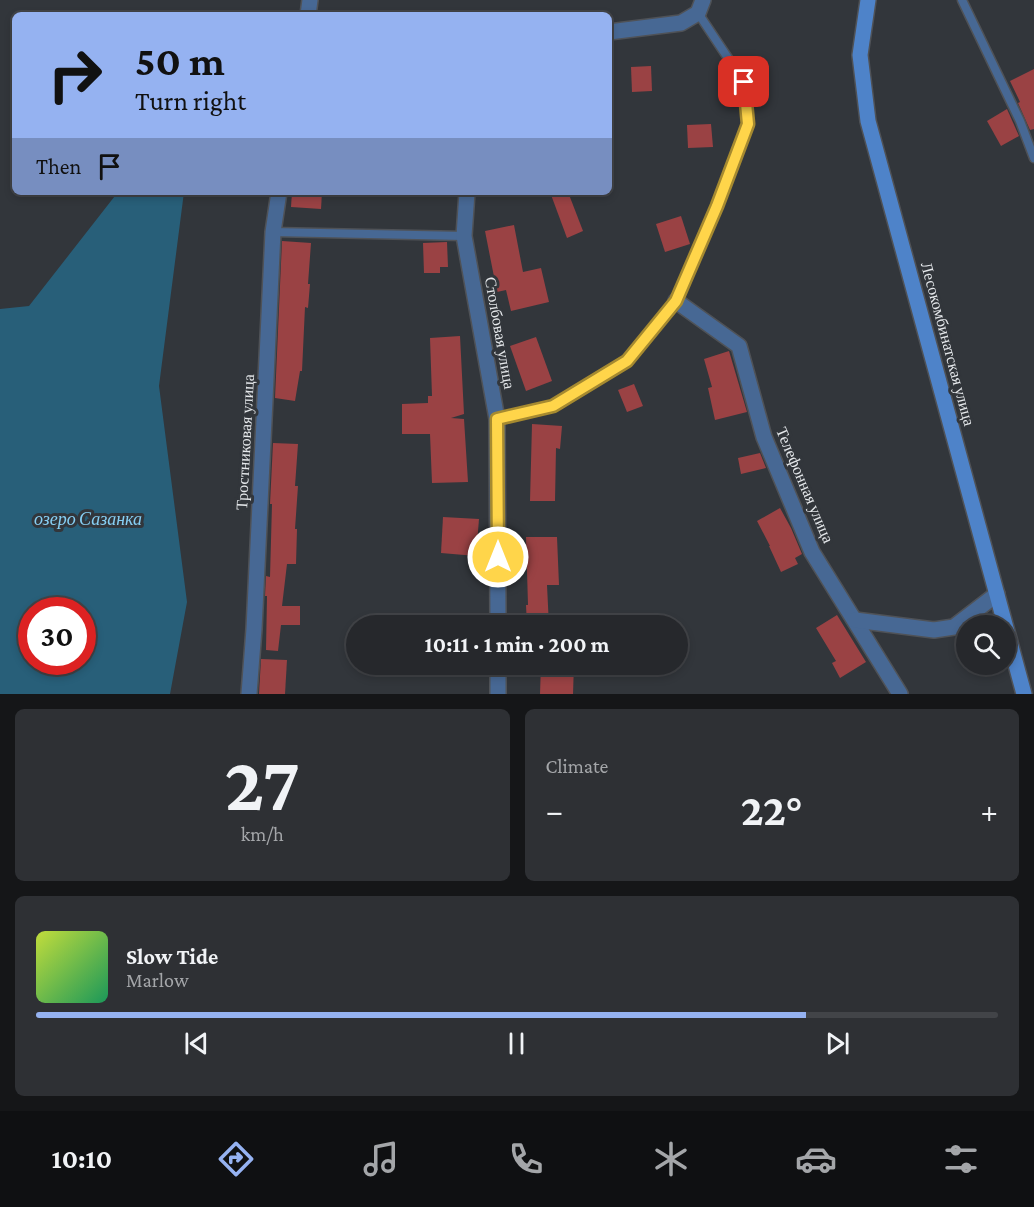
<!DOCTYPE html>
<html lang="en">
<head>
<meta charset="utf-8">
<style>
  :root { --surface:#26282c; --page:#2e3034; --text:#f1f3f6; --muted:#a4a6a9; --line:#424448; --accent:#95b2f1 }
  body { margin:0; font-family:"Crimson Pro",serif; background:var(--page); color:var(--text); height:100vh; display:flex; flex-direction:column; font-size:22px; white-space:nowrap }
  * { box-sizing:border-box; margin:0 }
  p { font-size:20px; color:var(--muted) }
  .icon { flex:none; width:33px; height:33px; fill:none; stroke:currentColor; stroke-width:2; stroke-linecap:round; stroke-linejoin:round }
  .map { position:relative; height:694px; overflow:hidden }
  .drawer { display:flex; flex-direction:column; gap:15px; padding:15px; background:#151618; flex:1 }
  .drawer>* { flex:none }
  .hud { position:absolute; left:12px; top:12px; width:600px; height:183px; border-radius:9px; box-shadow:0 3px 9px #0003,0 0 0 2px var(--line); background:#95b2f1; color:#111; overflow:hidden }
  .tools { position:absolute; left:956px; top:615px; display:grid; gap:12px }
  .tools a { display:grid; place-items:center; width:60px; height:60px; border-radius:50%; background:var(--surface); box-shadow:0 3px 9px #0003,0 0 0 2px var(--line); font-size:30px }
  .speed { position:absolute; left:18px; top:597px; display:flex; gap:12px; font-size:30px; font-weight:700; text-align:center }
  .speed>* { display:grid; place-content:center; width:78px; height:78px; border-radius:50%; background:var(--surface); box-shadow:0 3px 9px #0003,0 0 0 2px var(--line); line-height:1 }
  .speed .limit { border:9px solid #d22; background:#fff; color:#111 }
  .pin { position:absolute; display:grid; place-items:center; width:51px; height:51px; color:#fff; margin:-26px; border-radius:12px; box-shadow:0 3px 9px #0006 }
  .me { position:absolute; width:66px; margin:-33px; rotate:0deg; stroke-linejoin:round; filter:drop-shadow(0 0 4px #0008) }
  .turn { display:flex; align-items:center; gap:21px; height:126px; padding:0 24px; font-size:27px }
  .turn .icon { width:78px; height:78px; stroke-width:2.5 }
  .turn b { display:block; font-size:42px; line-height:51px }
  .then { display:flex; align-items:center; height:57px; padding:0 24px; background:#0003; gap:12px; font-size:22px }
  .big { font-size:45px; font-weight:700; line-height:1.1 }
  .drawer .tile { flex:1; display:flex; flex-direction:column; justify-content:center; gap:9px; min-width:0; padding:0 21px; border-radius:9px; background:var(--page) }
  .drawer .dial { align-items:center; gap:0 }
  .dial b { font-size:78px; line-height:1 }
  .song { display:flex; align-items:center; gap:18px }
  .cover { width:72px; height:72px; border-radius:9px; background:linear-gradient(135deg,hsl(70 70% 55%),hsl(150 70% 35%)) }
  .played { height:6px; border-radius:3px; background:linear-gradient(90deg,var(--accent) 80%,var(--line) 80%) }
  .keys { display:flex; justify-content:space-around; direction:ltr }
  .heat { display:flex; justify-content:space-between; align-items:center; font-size:33px; direction:ltr }
  .drawer .tiles { flex:1; display:grid; gap:15px; grid-template-columns:1fr 1fr }
  .tile:last-child { grid-column:span 2 }
  .trip { position:absolute; left:346px; top:615px; width:342px; height:60px; border-radius:30px; background:var(--surface); box-shadow:0 3px 9px #0003,0 0 0 2px var(--line); font-weight:700; line-height:60px; text-align:center }
  .tabs { display:flex; height:96px; justify-content:space-around; align-items:center; background:#0f1012; color:var(--muted) }
  .tabs .icon { width:42px; height:42px }
  .tabs .active { color:var(--accent) }
  .tabs b { font-size:27px; color:var(--text) }
  .map>svg:first-child { display:block }
</style>
</head>
<body>
<div class="map">
<svg width="1034" height="694" viewBox="0 0 1034 694">
  <rect width="100%" height="100%" fill="#32363b"/>
  <path fill="#285f79" fill-rule="evenodd" d="M118,192H184L159,386L187,602L170,694H0V309L29,306ZM32,610H82V662H32Z"/>
  <g fill="#9a4244">
    <polygon points="651,66 652,91 632,92 631,67"/>
    <polygon points="1034,69 1034,129 1030,130 1018,103 1020,102 1010,81"/>
    <polygon points="1007,109 1019,136 1001,146 987,121"/>
    <polygon points="711,124 713,147 688,148 687,125"/>
    <polygon points="292,192 322,192 321,209 291,207"/>
    <polygon points="550,192 568,192 583,231 567,238"/>
    <polygon points="681,216 690,244 665,252 656,224"/>
    <polygon points="514,225 523,272 541,268 549,302 511,311 506,290 497,292 485,231"/>
    <polygon points="282,241 311,243 308,284 310,284 308,308 305,307 302,371 300,371 295,401 275,398"/>
    <polygon points="447,242 448,267 440,267 440,273 424,273 423,243"/>
    <polygon points="460,336 464,414 451,418 464,419 468,482 432,483 430,434 402,434 402,404 428,403 428,396 432,396 430,338"/>
    <polygon points="536,337 552,381 526,391 510,346"/>
    <polygon points="729,351 747,412 715,420 708,388 712,387 704,359"/>
    <polygon points="634,384 643,406 627,412 618,390"/>
    <polygon points="532,424 562,426 560,449 556,448 555,501 530,501"/>
    <polygon points="273,443 298,444 295,486 298,486 295,529 297,529 296,564 287,564 282,606 300,606 300,625 281,625 278,651 266,650 267,596 265,596 266,576 270,577 272,504 270,504"/>
    <polygon points="760,453 766,468 741,474 738,458"/>
    <polygon points="780,508 791,528 802,554 795,558 798,564 781,572 769,546 770,546 757,521"/>
    <polygon points="443,517 479,519 476,556 441,553"/>
    <polygon points="526,537 557,537 559,585 547,585 549,626 527,626 526,605 528,605"/>
    <polygon points="837,615 866,662 840,678 832,663 836,661 816,628"/>
    <polygon points="261,659 287,660 285,694 259,694"/>
    <polygon points="541,664 574,664 573,694 540,694"/>
  </g>
  <g fill="none" stroke-linecap="round" stroke-linejoin="round">
    <g stroke="#4f5257" stroke-width="11">
      <g id="lane">
        <polyline points="962,0 1020,121 1034,158"/>
        <polyline points="273,232 464,236"/>
        <polyline points="497,419 553,406 627,361 676,301 717,206 748,124 744,82 698,13"/>
      </g>
    </g>
    <g stroke="#4f5257" stroke-width="18">
      <g id="street">
        <polyline points="308,15 310,0"/>
        <polyline points="609,32 681,23 698,13 703,0"/>
        <polyline points="467,192 464,236 497,419 498,626"/>
        <polyline points="676,301 739,346 764,437 812,552 900,694"/>
        <polyline points="855,620 934,630 954,627 997,594"/>
        <polyline points="498,664 498,694"/>
        <polyline points="249,694 254,629 273,232 279,192"/>
      </g>
    </g>
    <g stroke="#4f5257" stroke-width="18">
      <polyline id="secondary" points="868,0 860,55 868,121 1024,694"/>
    </g>
    <use href="#lane" stroke="#476894" stroke-width="8"/>
    <use href="#street" stroke="#476894" stroke-width="15"/>
    <use href="#secondary" stroke="#4e83c9" stroke-width="15"/>
  </g>
  <g fill="none" stroke-linecap="round" stroke-linejoin="round">
    <g stroke="#a68a30" stroke-width="15">
      <polyline id="route" points="498,557 497,419 553,406 627,361 676,301 717,206 748,124 744,82"/>
    </g>
    <use href="#route" stroke="#ffd54a" stroke-width="10"/>
  </g>
  <g text-anchor="middle" dominant-baseline="central" stroke-width="6" stroke-linejoin="round" paint-order="stroke">
    <g font-size="16" fill="#e5e8eb" stroke="#32363b">
      <text transform="translate(500 333) rotate(80)">Столбовая улица</text>
      <text transform="translate(948 344) rotate(75)">Лесокомбинатская улица</text>
      <text transform="translate(245 442) rotate(-87)">Тростниковая улица</text>
      <text transform="translate(805 485) rotate(67)">Телефонная улица</text>
    </g>
    <g font-size="18" font-style="italic" fill="#86cff4" stroke="#32363b">
      <text x="88" y="519">озеро Сазанка</text>
    </g>
  </g>
</svg>
<div class="tools">
<a><svg class="icon" aria-label="search" viewBox="0 0 24 24"><circle cx="10" cy="10" r="6"/><path d="M15 15l6 6"/></svg></a>
</div>
<div class="speed"><div class="limit">30</div></div>
<div class="pin" style="left:744px;top:82px;background:#d93025"><svg class="icon" aria-label="arrive" viewBox="0 0 24 24"><path d="M6 21V4h12l-3 4 3 4H6"/></svg></div>
<svg class="me" style="left:498px;top:557px" viewBox="-20 -20 40 40"><circle r="17" fill="#ffd54a" stroke="#fff" stroke-width="3"/><path d="M0-11L8 9 0 5-8 9z" fill="#fff"/></svg>
<div class="trip">10:11 · 1 min · 200 m</div>
<div class="hud">
<div class="turn"><svg class="icon" aria-label="right" viewBox="0 0 24 24"><path d="M7 20v-9h11M14 6l5 5-5 5"/></svg><div><b>50 m</b>Turn right</div></div>
<div class="then">Then<svg class="icon" aria-label="arrive" viewBox="0 0 24 24"><path d="M6 21V4h12l-3 4 3 4H6"/></svg></div>
</div>
</div>
<section class="drawer">
<div class="tiles">
<div class="tile dial"><b>27</b><p>km/h</p></div>
<div class="tile"><p>Climate</p>
<div class="heat"><a>−</a><b class="big">22°</b><a>+</a></div>
</div>
<div class="tile">
<div class="song"><i class="cover"></i><div><b>Slow Tide</b><p>Marlow</p></div></div>
<div class="played"></div>
<div class="keys"><svg class="icon" aria-label="previous" viewBox="0 0 24 24"><path d="M18 5L8 12l10 7zM5 5v14"/></svg><svg class="icon" aria-label="pause" viewBox="0 0 24 24"><path d="M8 5v14M16 5v14"/></svg><svg class="icon" aria-label="next" viewBox="0 0 24 24"><path d="M6 5l10 7-10 7zM19 5v14"/></svg></div>
</div>
</div>
</section>
<nav class="tabs">
<b>10:10</b>
<svg class="icon active" aria-label="directions" viewBox="0 0 24 24"><path d="M12 3l9 9-9 9-9-9zM9 14v-3h6M13 9l2 2-2 2"/></svg>
<svg class="icon" aria-label="music" viewBox="0 0 24 24"><path d="M9 18V5l10-2v13"/><circle cx="6" cy="18" r="3"/><circle cx="16" cy="16" r="3"/></svg>
<svg class="icon" aria-label="phone" viewBox="0 0 24 24"><path d="M5 4h4l2 5-3 2q2 4 5 5l2-3 5 2v4C11 20 4 13 5 4z"/></svg>
<svg class="icon" aria-label="climate" viewBox="0 0 24 24"><path d="M12 3v18M4 7l16 10M4 17L20 7"/></svg>
<svg class="icon" aria-label="car" viewBox="0 0 24 24"><path d="M5 17H2v-5l4-1 3-4h7l3 4 3 1v5h-3M9 17h6M6 11h13"/><circle cx="7" cy="17" r="2"/><circle cx="17" cy="17" r="2"/></svg>
<svg class="icon" aria-label="filters" viewBox="0 0 24 24"><path d="M4 7h16M4 17h16"/><circle cx="9" cy="7" r="2"/><circle cx="15" cy="17" r="2"/></svg>
</nav>
</body>
</html>
